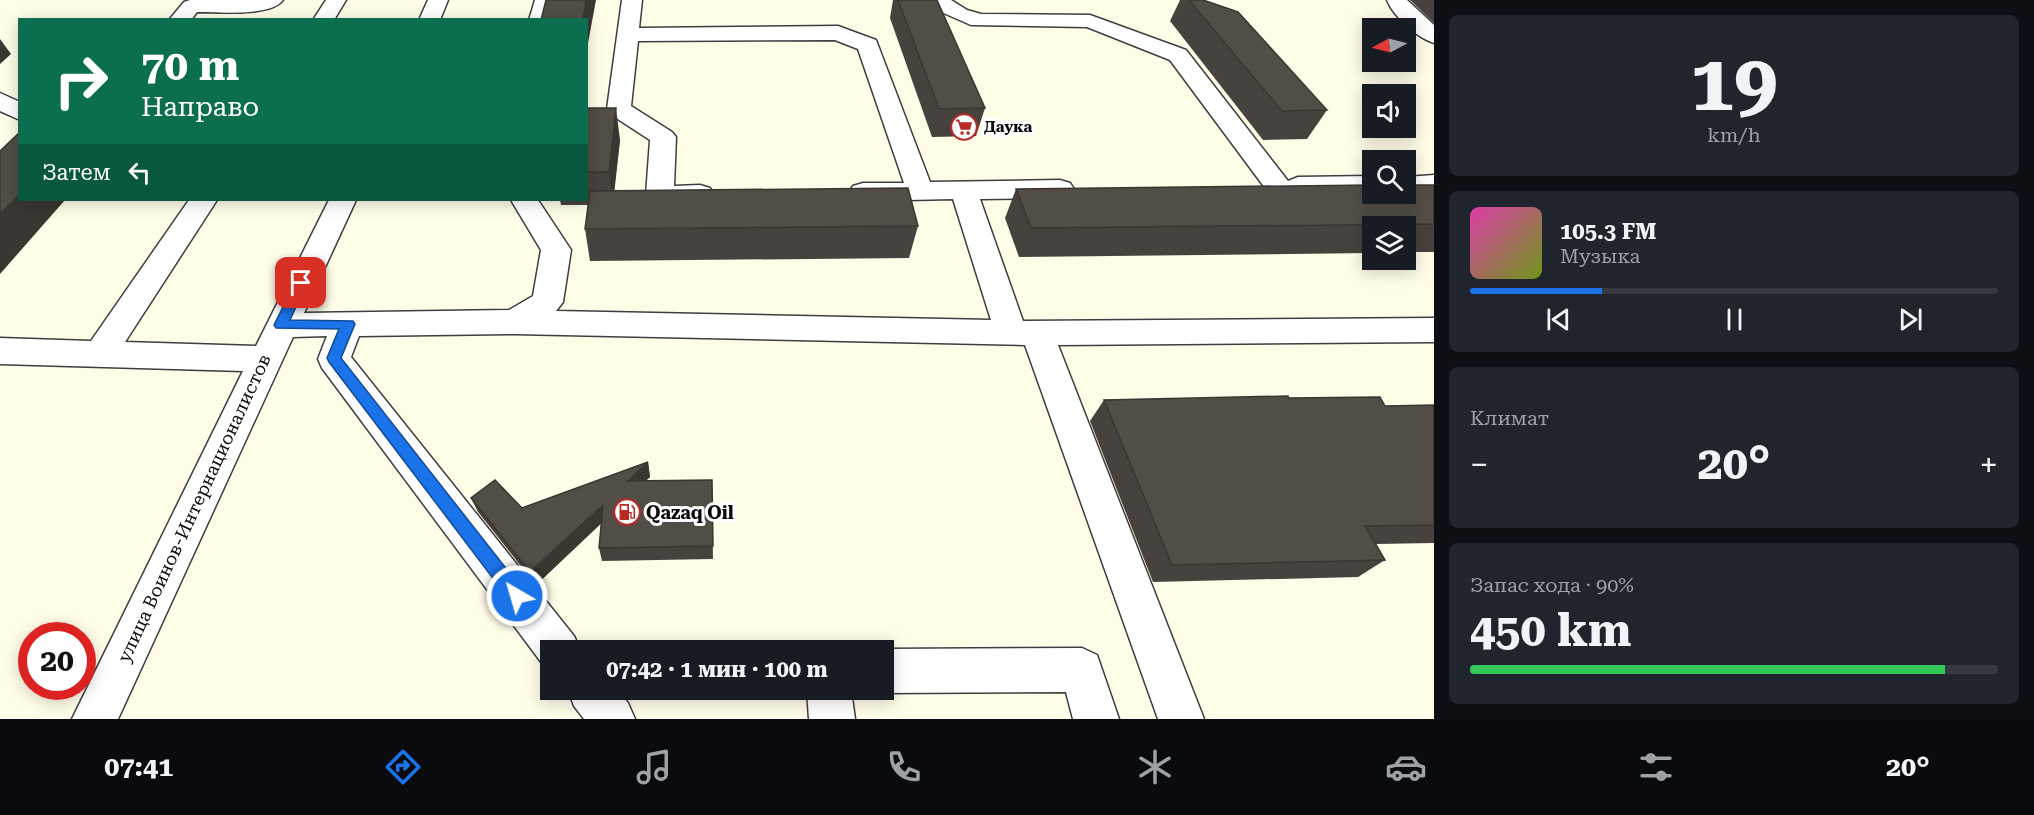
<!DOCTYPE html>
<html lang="ru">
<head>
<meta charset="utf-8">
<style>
  :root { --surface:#171b24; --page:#20242c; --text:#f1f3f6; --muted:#9ea1a6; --line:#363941; --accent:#1a73e8 }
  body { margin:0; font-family:"Roboto Serif",serif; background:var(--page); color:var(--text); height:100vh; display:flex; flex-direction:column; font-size:22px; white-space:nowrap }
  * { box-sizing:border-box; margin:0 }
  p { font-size:20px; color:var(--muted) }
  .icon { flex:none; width:33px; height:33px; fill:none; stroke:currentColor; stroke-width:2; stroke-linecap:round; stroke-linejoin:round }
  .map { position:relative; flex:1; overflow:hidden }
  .panel { display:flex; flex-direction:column; gap:15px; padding:15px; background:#0d0f14; width:600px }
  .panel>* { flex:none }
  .hud { position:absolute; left:18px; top:18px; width:570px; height:183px; border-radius:0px; box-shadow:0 3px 15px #0003; background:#0b6e4f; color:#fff; overflow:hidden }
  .needle { width:39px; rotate:263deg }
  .tools { position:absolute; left:1362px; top:18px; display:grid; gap:12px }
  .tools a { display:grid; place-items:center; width:54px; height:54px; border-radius:0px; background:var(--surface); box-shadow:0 3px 15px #0003; font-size:30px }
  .speed { position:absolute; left:18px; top:622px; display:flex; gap:12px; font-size:30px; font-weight:700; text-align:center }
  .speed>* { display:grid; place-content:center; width:78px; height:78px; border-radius:50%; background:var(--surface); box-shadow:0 3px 15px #0003; line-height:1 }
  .speed .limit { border:9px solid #d22; background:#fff; color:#111 }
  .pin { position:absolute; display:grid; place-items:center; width:51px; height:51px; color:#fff; margin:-26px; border-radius:12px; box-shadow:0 3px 9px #0006 }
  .me { position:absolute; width:66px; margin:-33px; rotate:322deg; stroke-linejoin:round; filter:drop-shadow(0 0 4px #0008) }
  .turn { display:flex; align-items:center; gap:21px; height:126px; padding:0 24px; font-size:27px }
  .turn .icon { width:78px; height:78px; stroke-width:2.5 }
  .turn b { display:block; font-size:42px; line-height:51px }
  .then { display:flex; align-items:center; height:57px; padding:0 24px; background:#0003; gap:12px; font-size:22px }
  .big { font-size:45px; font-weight:700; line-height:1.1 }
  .panel .tile { flex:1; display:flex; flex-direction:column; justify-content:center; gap:9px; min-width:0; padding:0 21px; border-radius:9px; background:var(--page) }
  .panel .dial { align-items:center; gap:0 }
  .dial b { font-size:78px; line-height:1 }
  .song { display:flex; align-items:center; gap:18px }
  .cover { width:72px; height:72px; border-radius:9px; background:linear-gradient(135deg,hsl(320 70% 55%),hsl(80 70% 35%)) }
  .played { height:6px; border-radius:3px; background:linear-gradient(90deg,var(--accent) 25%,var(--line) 25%) }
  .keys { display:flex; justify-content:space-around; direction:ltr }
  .heat { display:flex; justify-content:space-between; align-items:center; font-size:33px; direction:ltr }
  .charge { height:9px; border-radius:4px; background:linear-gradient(90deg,#34c759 90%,var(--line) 0) }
  .trip { position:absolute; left:540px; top:640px; width:354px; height:60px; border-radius:0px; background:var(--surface); box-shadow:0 3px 15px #0003; font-weight:700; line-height:60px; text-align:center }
  .tab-bar { display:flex; height:96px; justify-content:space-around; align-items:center; background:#090b0e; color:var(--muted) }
  .tab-bar .icon { width:42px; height:42px }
  .tab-bar .current { color:var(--accent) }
  .tab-bar b { font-size:27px; color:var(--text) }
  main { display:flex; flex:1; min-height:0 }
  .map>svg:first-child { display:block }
</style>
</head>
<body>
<main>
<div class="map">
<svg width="1434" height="719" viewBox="0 0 1434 719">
  <rect width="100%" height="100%" fill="#fffce8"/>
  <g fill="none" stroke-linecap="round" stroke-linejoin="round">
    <g stroke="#3e3e3e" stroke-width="3">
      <g id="minor">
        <path d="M190,0H283C271,17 217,12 197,12L191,20H169L184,2Z"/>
        <polygon points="326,0 346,0 334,20 313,20"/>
        <polygon points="428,0 448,0 440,20 419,20"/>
        <polygon points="535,0 555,0 551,20 529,20"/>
        <path d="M622,0H642L639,28L838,26L876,40L930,182L1060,180L1070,183L1074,189L1070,195L1060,198L980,199L1023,321L1434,318V342L1058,345L1204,719H1158L1025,345L515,334L359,336L351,357L574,636L581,651H550V669L544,666L322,368L318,359L327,336L293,337L118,719H72L243,371L0,364V338L91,341L189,200H217L125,342L256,346L329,200H356L304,313L509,310L533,296L541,250L511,200H538L571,250L563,302L556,311L991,320L953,199L863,201L853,198L849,192L853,186L863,183H904L858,49L835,40L638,41L631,106L672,132L676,137L674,186L700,185L710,188L714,194L710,200C692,205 668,206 650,201L646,195L650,140L610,114L607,109Z"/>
        <path d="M931,0H951L967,10L981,14L1090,15L1186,50L1288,181L1298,177L1372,176V193L1298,195C1287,192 1280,195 1268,192L1170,60L1087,27L971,25L939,11Z"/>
        <path d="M1387,0H1407L1434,25V43C1417,38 1393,16 1387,0Z"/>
        <polygon points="0,93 20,102 20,120 0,111"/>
        <polygon points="1434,175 1434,193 1406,193 1406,177"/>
        <polygon points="1082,648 1097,655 1119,719 1073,719 1066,692 884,693 877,690 884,690 884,651 879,651 884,649"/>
        <polygon points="568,690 618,690 628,703 635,719 584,719 574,706"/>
        <polygon points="807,690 851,690 855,719 809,719"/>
      </g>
    </g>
    <use href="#minor" fill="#fff" fill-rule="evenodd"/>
  </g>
  <g fill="#47423d">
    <polygon points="893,0 937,0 985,108 976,136 932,137 890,18"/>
    <polygon points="1180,0 1203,0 1327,110 1307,139 1263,140 1170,21"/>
    <polygon points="1410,0 1434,0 1434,23"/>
    <polygon points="586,108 620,140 614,190 918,226 909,258 590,261 585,229 588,205 561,205 560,200 586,200"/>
    <polygon points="1434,185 1434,252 1406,252 1406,226 1372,226 1372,253 1019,257 1005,218 1016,189"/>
    <polygon points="1289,398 1385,406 1434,405 1434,543 1376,544 1385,560 1358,577 1153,582 1090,421 1104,400"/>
    <polygon points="648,462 650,477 646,480 712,480 713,559 602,561 599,548 601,523 536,585 478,512 471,498 522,508"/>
  </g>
  <g fill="#3a3632">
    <polygon points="586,0 596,0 586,54 586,20 583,20"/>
    <polygon points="0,39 11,54 0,64"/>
    <polygon points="616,108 620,140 613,204 609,172"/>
    <polygon points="20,194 20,200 65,200 0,274 0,214"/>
    <polygon points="648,462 650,477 631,495 628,481"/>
    <polygon points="603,505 606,519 536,585 530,572"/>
  </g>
  <g fill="#534d47" stroke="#3a3632" stroke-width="1.5">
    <polygon points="546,0 586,0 583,20 541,20"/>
    <polygon points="898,0 937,0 985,108 939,109"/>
    <polygon points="1189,0 1203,0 1238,12 1327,110 1282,111"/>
    <polygon points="586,108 616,108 609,172 586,172"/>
    <polygon points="20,132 20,194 0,214 0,151"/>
    <polygon points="1372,185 1372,194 1406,194 1406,185 1434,185 1434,224 1031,228 1016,189"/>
    <polygon points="908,188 918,226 585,229 590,191"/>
    <polygon points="1288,396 1289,398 1380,397 1385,406 1434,405 1434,525 1365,526 1385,560 1172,565 1104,400"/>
    <polygon points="648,462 628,481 712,480 713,546 599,548 603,505 530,572 471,498 495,480 522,508"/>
  </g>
  <polygon fill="#1a73e8" stroke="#114b97" stroke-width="1.5" points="301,279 307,283 290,320 353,321 355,324 341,358 523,590 526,596 523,602 517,604 511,602 329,362 327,358 339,329 276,328 274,325 295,283"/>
  <defs>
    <g id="supermarket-ring" transform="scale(1.35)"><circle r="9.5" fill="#fff" stroke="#b92a24" stroke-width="1.5"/><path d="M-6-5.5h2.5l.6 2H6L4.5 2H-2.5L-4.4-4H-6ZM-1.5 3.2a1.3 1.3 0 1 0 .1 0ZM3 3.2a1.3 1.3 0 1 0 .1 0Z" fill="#b92a24"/></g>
    <g id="fuel-ring" transform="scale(1.35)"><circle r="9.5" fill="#fff" stroke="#b92a24" stroke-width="1.5"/><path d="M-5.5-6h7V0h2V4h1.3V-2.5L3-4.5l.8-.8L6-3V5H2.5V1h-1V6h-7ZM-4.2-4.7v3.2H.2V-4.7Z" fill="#b92a24"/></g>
  </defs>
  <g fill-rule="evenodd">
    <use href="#supermarket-ring" x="964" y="127"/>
    <use href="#fuel-ring" x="627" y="512"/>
  </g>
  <g text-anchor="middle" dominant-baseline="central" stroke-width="6" stroke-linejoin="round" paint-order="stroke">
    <g font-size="15" font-weight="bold" fill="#0b0b0b" stroke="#fff" text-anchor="start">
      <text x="984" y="127">Даука</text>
    </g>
    <g font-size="18" fill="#0b0b0b" stroke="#fff">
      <text transform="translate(194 508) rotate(-65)">улица Воинов-Интернационалистов</text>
    </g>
    <g font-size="18" font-weight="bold" fill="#0b0b0b" stroke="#fff" text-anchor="start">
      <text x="646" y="512">Qazaq Oil</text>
    </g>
  </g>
</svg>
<div class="tools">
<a><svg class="needle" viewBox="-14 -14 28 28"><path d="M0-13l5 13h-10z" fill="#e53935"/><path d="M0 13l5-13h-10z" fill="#9ea1a6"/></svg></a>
<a><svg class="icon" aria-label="sound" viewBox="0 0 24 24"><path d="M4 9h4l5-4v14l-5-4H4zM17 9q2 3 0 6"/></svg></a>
<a><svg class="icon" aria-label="search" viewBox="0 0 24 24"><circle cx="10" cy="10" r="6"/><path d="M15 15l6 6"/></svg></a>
<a><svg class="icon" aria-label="layers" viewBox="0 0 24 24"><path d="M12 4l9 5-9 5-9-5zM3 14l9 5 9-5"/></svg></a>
</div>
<div class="speed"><div class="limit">20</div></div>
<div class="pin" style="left:301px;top:283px;background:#d93025"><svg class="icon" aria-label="arrive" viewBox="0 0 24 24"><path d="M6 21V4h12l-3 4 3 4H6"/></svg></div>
<svg class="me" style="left:517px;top:596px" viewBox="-20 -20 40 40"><circle r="17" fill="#1a73e8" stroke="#fff" stroke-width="3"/><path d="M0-11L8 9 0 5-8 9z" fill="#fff"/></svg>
<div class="trip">07:42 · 1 мин · 100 m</div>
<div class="hud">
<div class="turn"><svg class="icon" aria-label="right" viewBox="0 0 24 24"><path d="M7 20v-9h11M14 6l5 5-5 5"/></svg><div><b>70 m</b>Направо</div></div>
<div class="then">Затем<svg class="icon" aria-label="left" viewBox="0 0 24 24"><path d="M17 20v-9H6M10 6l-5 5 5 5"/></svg></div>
</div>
</div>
<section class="panel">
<div class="tile dial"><b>19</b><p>km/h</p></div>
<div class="tile">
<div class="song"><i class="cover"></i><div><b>105.3 FM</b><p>Музыка</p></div></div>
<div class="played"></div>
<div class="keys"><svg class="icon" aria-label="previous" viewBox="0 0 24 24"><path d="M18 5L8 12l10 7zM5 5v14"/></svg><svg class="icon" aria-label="pause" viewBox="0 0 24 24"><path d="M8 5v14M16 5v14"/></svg><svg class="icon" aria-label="next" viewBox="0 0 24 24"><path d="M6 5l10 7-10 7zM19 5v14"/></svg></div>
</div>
<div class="tile"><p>Климат</p>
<div class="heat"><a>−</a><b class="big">20°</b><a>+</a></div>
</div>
<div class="tile"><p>Запас хода · 90%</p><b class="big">450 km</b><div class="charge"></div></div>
</section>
</main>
<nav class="tab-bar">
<b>07:41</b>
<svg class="icon current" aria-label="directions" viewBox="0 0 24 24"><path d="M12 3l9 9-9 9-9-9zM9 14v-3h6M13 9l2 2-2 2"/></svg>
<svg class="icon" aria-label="music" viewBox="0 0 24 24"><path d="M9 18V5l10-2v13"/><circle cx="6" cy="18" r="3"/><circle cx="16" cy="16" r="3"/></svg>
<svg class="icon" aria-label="phone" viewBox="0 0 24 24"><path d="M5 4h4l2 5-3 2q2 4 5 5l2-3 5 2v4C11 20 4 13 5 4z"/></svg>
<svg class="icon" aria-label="climate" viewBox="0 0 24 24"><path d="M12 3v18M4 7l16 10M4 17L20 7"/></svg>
<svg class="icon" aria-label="car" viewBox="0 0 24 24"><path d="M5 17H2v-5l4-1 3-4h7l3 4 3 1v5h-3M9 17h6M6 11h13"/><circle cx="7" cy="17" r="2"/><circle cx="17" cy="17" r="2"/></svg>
<svg class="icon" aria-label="filters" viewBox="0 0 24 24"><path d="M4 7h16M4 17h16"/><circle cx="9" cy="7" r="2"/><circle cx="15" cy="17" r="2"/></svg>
<b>20°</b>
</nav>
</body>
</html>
